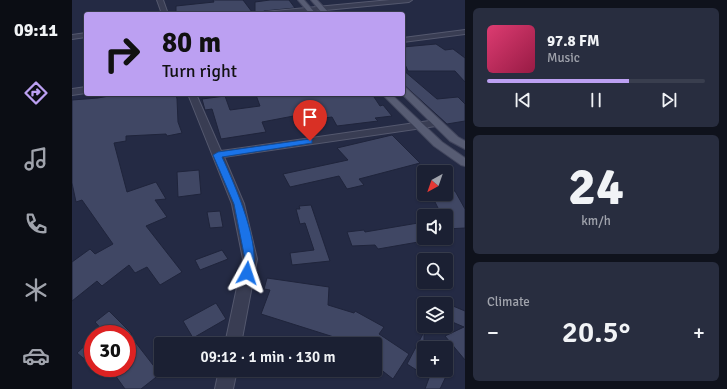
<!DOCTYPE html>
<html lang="en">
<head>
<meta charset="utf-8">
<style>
  :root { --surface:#1b2033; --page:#282d3f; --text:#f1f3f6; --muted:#a0a3ac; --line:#393e4e; --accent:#bca0f2 }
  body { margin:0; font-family:Signika,sans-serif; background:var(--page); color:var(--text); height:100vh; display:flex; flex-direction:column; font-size:15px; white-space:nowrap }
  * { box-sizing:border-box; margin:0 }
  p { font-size:13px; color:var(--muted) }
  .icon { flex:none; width:22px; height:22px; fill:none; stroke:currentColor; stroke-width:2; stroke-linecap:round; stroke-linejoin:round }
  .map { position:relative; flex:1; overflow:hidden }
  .details { display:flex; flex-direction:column; gap:8px; padding:8px; background:#0f121c; width:262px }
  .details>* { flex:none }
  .hud { position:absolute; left:12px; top:12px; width:321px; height:84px; border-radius:4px; box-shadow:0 1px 3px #0004,0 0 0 1px var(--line); background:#bca0f2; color:#111; overflow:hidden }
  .needle { width:26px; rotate:220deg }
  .tools { position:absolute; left:345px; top:165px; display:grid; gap:8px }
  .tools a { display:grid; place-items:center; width:36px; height:36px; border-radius:4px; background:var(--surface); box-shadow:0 1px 3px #0004,0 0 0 1px var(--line); font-size:20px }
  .speed { position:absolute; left:12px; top:325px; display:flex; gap:8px; font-size:20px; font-weight:700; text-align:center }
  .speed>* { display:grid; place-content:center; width:52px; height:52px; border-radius:50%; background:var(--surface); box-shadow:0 1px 3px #0004,0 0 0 1px var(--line); line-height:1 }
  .speed .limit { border:6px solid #d22; background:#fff; color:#111 }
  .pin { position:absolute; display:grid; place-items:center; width:34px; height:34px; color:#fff; margin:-41px -17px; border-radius:50% 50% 50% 0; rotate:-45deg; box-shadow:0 0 4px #0007 }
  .pin .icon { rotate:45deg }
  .me { position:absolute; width:44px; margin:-22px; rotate:5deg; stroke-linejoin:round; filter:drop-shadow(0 0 3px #0008) }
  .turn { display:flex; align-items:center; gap:14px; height:84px; padding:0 12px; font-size:18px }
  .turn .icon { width:52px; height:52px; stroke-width:2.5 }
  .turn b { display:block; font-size:28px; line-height:34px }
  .big { font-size:30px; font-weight:600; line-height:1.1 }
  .details .widget { flex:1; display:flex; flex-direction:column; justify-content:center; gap:6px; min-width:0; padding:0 14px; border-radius:6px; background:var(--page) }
  .details .dial { align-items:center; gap:0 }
  .dial b { font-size:52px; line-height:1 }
  .song { display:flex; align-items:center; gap:12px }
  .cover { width:48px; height:48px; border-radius:6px; background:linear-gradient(135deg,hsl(340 70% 55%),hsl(340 70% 35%)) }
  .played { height:4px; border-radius:2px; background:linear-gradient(90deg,var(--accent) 65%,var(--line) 65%) }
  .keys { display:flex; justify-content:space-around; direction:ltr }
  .heat { display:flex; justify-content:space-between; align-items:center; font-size:22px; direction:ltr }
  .trip { position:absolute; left:82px; top:337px; width:228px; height:40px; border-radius:4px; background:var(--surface); box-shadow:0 1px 3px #0004,0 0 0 1px var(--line); font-weight:600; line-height:40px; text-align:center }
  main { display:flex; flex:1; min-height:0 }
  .tabs { display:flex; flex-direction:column; width:72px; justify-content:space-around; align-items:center; background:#0b0d14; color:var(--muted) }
  .tabs .icon { width:28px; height:28px }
  .tabs .active { color:var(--accent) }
  .tabs b { font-size:18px; color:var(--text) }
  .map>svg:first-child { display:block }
</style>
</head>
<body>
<main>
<nav class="tabs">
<b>09:11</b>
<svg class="icon active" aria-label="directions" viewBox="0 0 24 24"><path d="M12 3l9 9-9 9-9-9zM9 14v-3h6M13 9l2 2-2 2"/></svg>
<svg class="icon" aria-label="music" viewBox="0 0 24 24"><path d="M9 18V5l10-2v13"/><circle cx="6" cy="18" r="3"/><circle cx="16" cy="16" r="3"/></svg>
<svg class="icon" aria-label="phone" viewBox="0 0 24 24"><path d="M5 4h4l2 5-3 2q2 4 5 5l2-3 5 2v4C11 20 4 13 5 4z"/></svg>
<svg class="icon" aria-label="climate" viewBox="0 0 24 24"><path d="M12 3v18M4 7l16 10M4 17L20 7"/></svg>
<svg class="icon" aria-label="car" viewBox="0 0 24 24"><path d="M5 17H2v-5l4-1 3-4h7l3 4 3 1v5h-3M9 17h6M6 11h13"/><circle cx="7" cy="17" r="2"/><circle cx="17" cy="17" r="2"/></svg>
</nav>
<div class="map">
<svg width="393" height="389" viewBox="0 0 393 389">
  <rect width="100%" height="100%" fill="#242a44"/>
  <g fill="#404764" stroke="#1f243b">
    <polygon points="141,0 171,0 180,12 160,14 104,14 104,6 142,2"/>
    <polygon points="198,0 217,0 223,8 192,11 188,14 183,14 183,2"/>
    <polygon points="364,44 373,50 381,49 393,58 393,82 383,71 336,71 331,60 331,47"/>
    <polygon points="331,70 365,99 386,97 393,104 393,121 375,124 331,84"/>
    <polygon points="48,94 104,94 105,99 106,122 110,133 95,136 94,134 54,136 54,141 42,143 55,192 84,182 94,199 83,200 95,217 74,226 110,272 88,285 75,267 63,273 57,265 30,286 25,281 0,301 0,262 18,249 23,254 41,244 10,200 4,202 0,183 0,100 26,98"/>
    <polygon points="194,94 272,94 274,96 300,94 308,106 311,105 320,116 303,118 306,121 265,126 260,117 236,120 232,114 190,122 194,132 149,139 140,109 133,110 130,99 153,96 158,110 188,106 184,95"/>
    <polygon points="320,135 348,163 287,179 292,185 275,189 267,176 218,187 211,174 276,160 265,148"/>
    <polygon points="127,170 129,194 106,197 105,172"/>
    <polygon points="374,191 383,191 393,209 393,228 374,229 374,216 370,216 359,194 374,194"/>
    <polygon points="239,205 258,261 220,265 218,253 242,250 233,223 228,224 224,209 228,209 227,206"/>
    <polygon points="148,211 151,227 138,228 135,212"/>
    <polygon points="352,222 352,241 306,249 303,245 280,246 275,232 292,230 293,232"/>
    <polygon points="150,250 156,259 128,270 123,260"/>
    <polygon points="195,278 257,287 256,305 282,313 283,311 312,327 307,334 337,354 321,379 303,365 303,344 262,344 265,338 189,314 198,290 192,289"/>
    <polygon points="144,303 154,319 121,338 111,321"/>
    <polygon points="381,306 393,311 393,360 373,336 392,327 378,321"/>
    <polygon points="37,311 60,334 57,334 88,374 69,389 53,389 38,368 55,368 55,334 34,334 23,322"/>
    <polygon points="352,332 352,370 377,370 368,389 353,389 357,378 335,364"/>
    <polygon points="21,338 21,366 5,353"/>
  </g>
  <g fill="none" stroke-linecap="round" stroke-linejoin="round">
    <g stroke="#54586e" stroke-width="2">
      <g id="minor">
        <polygon points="85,0 91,0 96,14 90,14"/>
        <polygon points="318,0 340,0 337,2 212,14 189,14 192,12"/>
        <polygon points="393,30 393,34 331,42 331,38"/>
        <polygon points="14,33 14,37 0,39 0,35"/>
        <polygon points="14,87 14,93 0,95 0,89"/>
        <polygon points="116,94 124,94 149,151 364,120 369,123 364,126 152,157 172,204 185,259 169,344 153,344 171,259 160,204"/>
        <polygon points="147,370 165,370 161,389 143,389"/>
      </g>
    </g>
    <g stroke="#42465d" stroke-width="2">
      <g id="primary">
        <polygon points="226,0 232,0 244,14 238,14"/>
        <polygon points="239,0 245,0 258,14 251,14"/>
        <polygon points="331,87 334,88 386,137 393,141 393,149 378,141 330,94"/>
        <polygon points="310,94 319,94 370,142 393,158 393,166 389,165 362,146"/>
      </g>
    </g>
    <use href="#minor" fill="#393d53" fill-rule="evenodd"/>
    <use href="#primary" fill="#575c73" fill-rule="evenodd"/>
  </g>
  <path fill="#1a73e8" stroke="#114b97" d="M238,139H240V143L150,157C162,183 192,250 179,276L175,277L172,276L170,273L173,259L162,204L141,155L146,152Z"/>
</svg>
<div class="tools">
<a><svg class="needle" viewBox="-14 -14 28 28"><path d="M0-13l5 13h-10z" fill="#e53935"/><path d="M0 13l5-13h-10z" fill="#a0a3ac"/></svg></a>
<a><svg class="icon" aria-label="sound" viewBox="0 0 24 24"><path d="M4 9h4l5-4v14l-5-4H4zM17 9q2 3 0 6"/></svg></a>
<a><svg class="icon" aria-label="search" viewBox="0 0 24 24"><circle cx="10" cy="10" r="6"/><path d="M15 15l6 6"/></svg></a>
<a><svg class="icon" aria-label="layers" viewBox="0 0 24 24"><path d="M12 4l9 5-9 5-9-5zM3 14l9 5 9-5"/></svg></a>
<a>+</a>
</div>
<div class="speed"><div class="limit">30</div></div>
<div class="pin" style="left:238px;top:141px;background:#d93025"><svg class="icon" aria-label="arrive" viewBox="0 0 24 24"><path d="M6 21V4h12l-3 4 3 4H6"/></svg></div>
<svg class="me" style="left:175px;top:273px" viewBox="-20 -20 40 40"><path d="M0-17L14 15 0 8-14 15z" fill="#1a73e8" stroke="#fff" stroke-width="4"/></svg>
<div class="trip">09:12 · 1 min · 130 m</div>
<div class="hud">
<div class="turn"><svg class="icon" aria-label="right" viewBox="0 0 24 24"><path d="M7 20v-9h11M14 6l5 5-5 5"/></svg><div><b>80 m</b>Turn right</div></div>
</div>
</div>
<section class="details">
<div class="widget">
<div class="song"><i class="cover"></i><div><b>97.8 FM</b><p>Music</p></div></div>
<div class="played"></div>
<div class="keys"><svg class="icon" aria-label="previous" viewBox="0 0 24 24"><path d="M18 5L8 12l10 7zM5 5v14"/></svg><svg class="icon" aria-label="pause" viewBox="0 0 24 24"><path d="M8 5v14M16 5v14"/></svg><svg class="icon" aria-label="next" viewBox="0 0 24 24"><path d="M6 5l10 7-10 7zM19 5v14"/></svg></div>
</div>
<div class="widget dial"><b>24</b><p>km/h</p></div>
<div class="widget"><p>Climate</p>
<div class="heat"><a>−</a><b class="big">20.5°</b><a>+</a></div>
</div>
</section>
</main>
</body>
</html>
